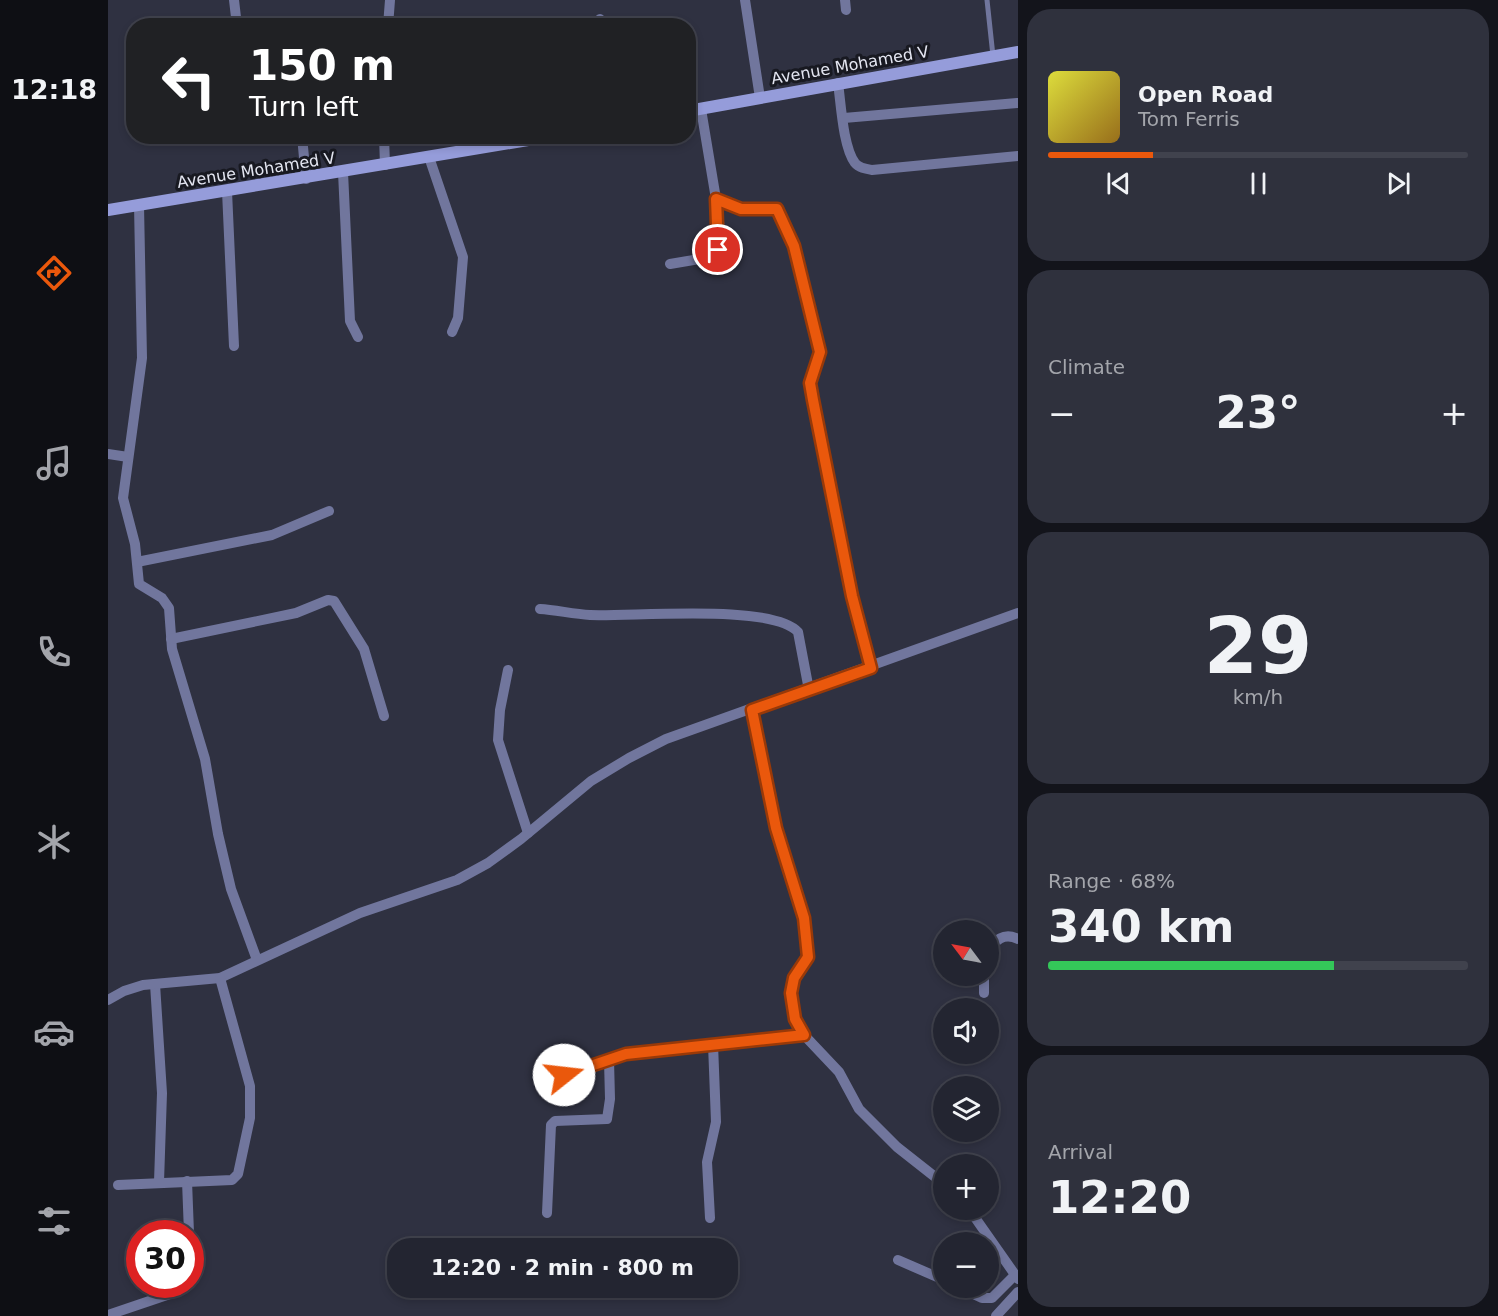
<!DOCTYPE html>
<html lang="en">
<head>
<meta charset="utf-8">
<style>
  :root { --surface:#232531; --page:#2f313d; --text:#f1f3f6; --muted:#a3a5ab; --line:#40424d; --accent:#ea580c }
  body { margin:0; font-family:"DejaVu Sans",sans-serif; background:var(--page); color:var(--text); height:100vh; display:flex; flex-direction:column; font-size:22px; white-space:nowrap }
  * { box-sizing:border-box; margin:0 }
  p { font-size:20px; color:var(--muted) }
  .icon { flex:none; width:33px; height:33px; fill:none; stroke:currentColor; stroke-width:2; stroke-linecap:round; stroke-linejoin:round }
  .map { position:relative; flex:1; overflow:hidden }
  .sheet { display:flex; flex-direction:column; gap:9px; padding:9px; background:#13141b; width:480px }
  .sheet>* { flex:none }
  .hud { position:absolute; left:18px; top:18px; width:570px; height:126px; border-radius:24px; box-shadow:0 3px 9px #0003,0 0 0 2px var(--line); background:#202124; color:#fff; overflow:hidden }
  .needle { width:39px; rotate:302deg }
  .buttons { position:absolute; left:825px; top:920px; display:grid; gap:12px }
  .buttons a { display:grid; place-items:center; width:66px; height:66px; border-radius:50%; background:var(--surface); box-shadow:0 3px 9px #0003,0 0 0 2px var(--line); font-size:30px }
  .speed { position:absolute; left:18px; top:1220px; display:flex; gap:12px; font-size:30px; font-weight:700; text-align:center }
  .speed>* { display:grid; place-content:center; width:78px; height:78px; border-radius:50%; background:var(--surface); box-shadow:0 3px 9px #0003,0 0 0 2px var(--line); line-height:1 }
  .speed .limit { border:9px solid #d22; background:#fff; color:#111 }
  .pin { position:absolute; display:grid; place-items:center; width:51px; height:51px; color:#fff; margin:-26px; border:3px solid #fff; border-radius:50%; box-shadow:0 2px 6px #0007 }
  .me { position:absolute; width:66px; margin:-33px; rotate:74deg; stroke-linejoin:round; filter:drop-shadow(0 0 4px #0008) }
  .turn { display:flex; align-items:center; gap:21px; height:126px; padding:0 24px; font-size:27px }
  .turn .icon { width:78px; height:78px; stroke-width:2.5 }
  .turn b { display:block; font-size:42px; line-height:51px }
  .big { font-size:45px; font-weight:700; line-height:1.1 }
  .sheet .widget { flex:1; display:flex; flex-direction:column; justify-content:center; gap:9px; min-width:0; padding:0 21px; border-radius:24px; background:var(--page) }
  .sheet .dial { align-items:center; gap:0 }
  .dial b { font-size:78px; line-height:1 }
  .song { display:flex; align-items:center; gap:18px }
  .cover { width:72px; height:72px; border-radius:9px; background:linear-gradient(135deg,hsl(60 70% 55%),hsl(40 70% 35%)) }
  .played { height:6px; border-radius:3px; background:linear-gradient(90deg,var(--accent) 25%,var(--line) 25%) }
  .keys { display:flex; justify-content:space-around; direction:ltr }
  .heat { display:flex; justify-content:space-between; align-items:center; font-size:33px; direction:ltr }
  .charge { height:9px; border-radius:4px; background:linear-gradient(90deg,#34c759 68%,var(--line) 0) }
  .trip { position:absolute; left:279px; top:1238px; width:351px; height:60px; border-radius:24px; background:var(--surface); box-shadow:0 3px 9px #0003,0 0 0 2px var(--line); font-weight:700; line-height:60px; text-align:center }
  main { display:flex; flex:1; min-height:0 }
  .tabs { display:flex; flex-direction:column; width:108px; justify-content:space-around; align-items:center; background:#0e0f14; color:var(--muted) }
  .tabs .icon { width:42px; height:42px }
  .tabs .current { color:var(--accent) }
  .tabs b { font-size:27px; color:var(--text) }
  .map>svg:first-child { display:block }
</style>
</head>
<body>
<main>
<nav class="tabs">
<b>12:18</b>
<svg class="icon current" aria-label="directions" viewBox="0 0 24 24"><path d="M12 3l9 9-9 9-9-9zM9 14v-3h6M13 9l2 2-2 2"/></svg>
<svg class="icon" aria-label="music" viewBox="0 0 24 24"><path d="M9 18V5l10-2v13"/><circle cx="6" cy="18" r="3"/><circle cx="16" cy="16" r="3"/></svg>
<svg class="icon" aria-label="phone" viewBox="0 0 24 24"><path d="M5 4h4l2 5-3 2q2 4 5 5l2-3 5 2v4C11 20 4 13 5 4z"/></svg>
<svg class="icon" aria-label="climate" viewBox="0 0 24 24"><path d="M12 3v18M4 7l16 10M4 17L20 7"/></svg>
<svg class="icon" aria-label="car" viewBox="0 0 24 24"><path d="M5 17H2v-5l4-1 3-4h7l3 4 3 1v5h-3M9 17h6M6 11h13"/><circle cx="7" cy="17" r="2"/><circle cx="17" cy="17" r="2"/></svg>
<svg class="icon" aria-label="filters" viewBox="0 0 24 24"><path d="M4 7h16M4 17h16"/><circle cx="9" cy="7" r="2"/><circle cx="15" cy="17" r="2"/></svg>
</nav>
<div class="map">
<svg width="910" height="1316" viewBox="0 0 910 1316">
  <rect width="100%" height="100%" fill="#2f3141"/>
  <g fill="none" stroke-linecap="round" stroke-linejoin="round">
    <polyline stroke="#71769d" stroke-width="5" points="879,0 885,56"/>
    <g stroke="#71769d" stroke-width="10">
      <polyline points="126,0 129,26"/>
      <polyline points="637,0 652,98"/>
      <polyline points="737,0 738,10"/>
      <polyline points="131,26 177,26"/>
      <polyline points="280,26 282,0"/>
      <polyline points="488,26 492,19"/>
      <path d="M730,83C733,104 735,147 747,163C751,168 758,169 764,170L910,156"/>
      <polyline points="593,109 608,199 633,209 669,209 686,246 712,352 702,383 704,400 744,596 763,668"/>
      <polyline points="736,118 909,103"/>
      <polyline points="194,136 198,179"/>
      <polyline points="276,136 277,165"/>
      <polyline points="321,157 355,257 350,318 344,332"/>
      <polyline points="235,172 242,321 250,337"/>
      <polyline points="119,191 126,346"/>
      <polyline points="31,205 34,358 15,498 27,544 31,584 54,598 61,608 64,649 97,759 110,834 123,889 149,960"/>
      <path d="M562,264L603,257C619,247 609,215 608,199"/>
      <polyline points="0,454 20,457"/>
      <polyline points="29,562 164,535 221,511"/>
      <path d="M432,609C448,610 465,614 482,615C523,617 664,603 690,632L701,690"/>
      <polyline points="63,639 188,613 220,600 226,601 256,649 276,716"/>
      <polyline points="400,670 392,710 390,740 420,833"/>
      <polyline points="644,710 668,828 691,899 700,950 698,963 684,985 687,1019 696,1035 731,1072 751,1109 789,1147 836,1184"/>
      <path d="M880,953C886,940 896,932 910,939"/>
      <polyline points="876,975 876,993"/>
      <polyline points="47,984 54,1093 51,1182"/>
      <polyline points="0,1000 16,991 35,985 112,978 252,913 349,880 380,863 413,839 483,781 521,758 558,739 910,613"/>
      <polyline points="435,1081 478,1070 518,1054 696,1035"/>
      <polyline points="79,1181 81,1233"/>
      <polyline points="10,1185 124,1180 130,1174 142,1118 142,1086 112,978"/>
      <polyline points="861,1209 910,1279"/>
      <polyline points="439,1213 443,1125 447,1121 499,1119 502,1099 501,1060"/>
      <polyline points="602,1218 599,1162 608,1122 605,1044"/>
      <polyline points="790,1260 836,1280"/>
      <polyline points="850,1287 874,1298 884,1298 907,1275"/>
      <polyline points="0,1315 62,1294 76,1284"/>
      <polyline points="888,1316 910,1292"/>
    </g>
    <g stroke="#959cda" stroke-width="12">
      <polyline points="580,111 910,52"/>
      <polyline points="0,210 444,136"/>
    </g>
  </g>
  <g fill="none" stroke-linecap="round" stroke-linejoin="round">
    <g stroke="#983908" stroke-width="15">
      <polyline id="route" points="456,1075 518,1054 696,1035 687,1019 683,993 686,978 700,957 696,918 668,828 644,710 763,668 744,596 705,400 702,383 712,352 686,246 669,209 633,209 608,199 610,250"/>
    </g>
    <use href="#route" stroke="#ea580c" stroke-width="10"/>
  </g>
  <g text-anchor="middle" dominant-baseline="central" stroke-width="6" stroke-linejoin="round" paint-order="stroke">
    <g font-size="16" fill="#e4e6f1" stroke="#181921">
      <text transform="translate(742 65) rotate(-10)">Avenue Mohamed V</text>
      <text transform="translate(148 170) rotate(-9)">Avenue Mohamed V</text>
    </g>
  </g>
</svg>
<div class="buttons">
<a><svg class="needle" viewBox="-14 -14 28 28"><path d="M0-13l5 13h-10z" fill="#e53935"/><path d="M0 13l5-13h-10z" fill="#a3a5ab"/></svg></a>
<a><svg class="icon" aria-label="sound" viewBox="0 0 24 24"><path d="M4 9h4l5-4v14l-5-4H4zM17 9q2 3 0 6"/></svg></a>
<a><svg class="icon" aria-label="layers" viewBox="0 0 24 24"><path d="M12 4l9 5-9 5-9-5zM3 14l9 5 9-5"/></svg></a>
<a>+</a>
<a>−</a>
</div>
<div class="speed"><div class="limit">30</div></div>
<div class="pin" style="left:610px;top:250px;background:#d93025"><svg class="icon" aria-label="arrive" viewBox="0 0 24 24"><path d="M6 21V4h12l-3 4 3 4H6"/></svg></div>
<svg class="me" style="left:456px;top:1075px" viewBox="-20 -20 40 40"><circle r="19" fill="#fff"/><path d="M0-13L10 11 0 6-10 11z" fill="#ea580c"/></svg>
<div class="trip">12:20 · 2 min · 800 m</div>
<div class="hud">
<div class="turn"><svg class="icon" aria-label="left" viewBox="0 0 24 24"><path d="M17 20v-9H6M10 6l-5 5 5 5"/></svg><div><b>150 m</b>Turn left</div></div>
</div>
</div>
<section class="sheet">
<div class="widget">
<div class="song"><i class="cover"></i><div><b>Open Road</b><p>Tom Ferris</p></div></div>
<div class="played"></div>
<div class="keys"><svg class="icon" aria-label="previous" viewBox="0 0 24 24"><path d="M18 5L8 12l10 7zM5 5v14"/></svg><svg class="icon" aria-label="pause" viewBox="0 0 24 24"><path d="M8 5v14M16 5v14"/></svg><svg class="icon" aria-label="next" viewBox="0 0 24 24"><path d="M6 5l10 7-10 7zM19 5v14"/></svg></div>
</div>
<div class="widget"><p>Climate</p>
<div class="heat"><a>−</a><b class="big">23°</b><a>+</a></div>
</div>
<div class="widget dial"><b>29</b><p>km/h</p></div>
<div class="widget"><p>Range · 68%</p><b class="big">340 km</b><div class="charge"></div></div>
<div class="widget"><p>Arrival</p><b class="big">12:20</b></div>
</section>
</main>
</body>
</html>
